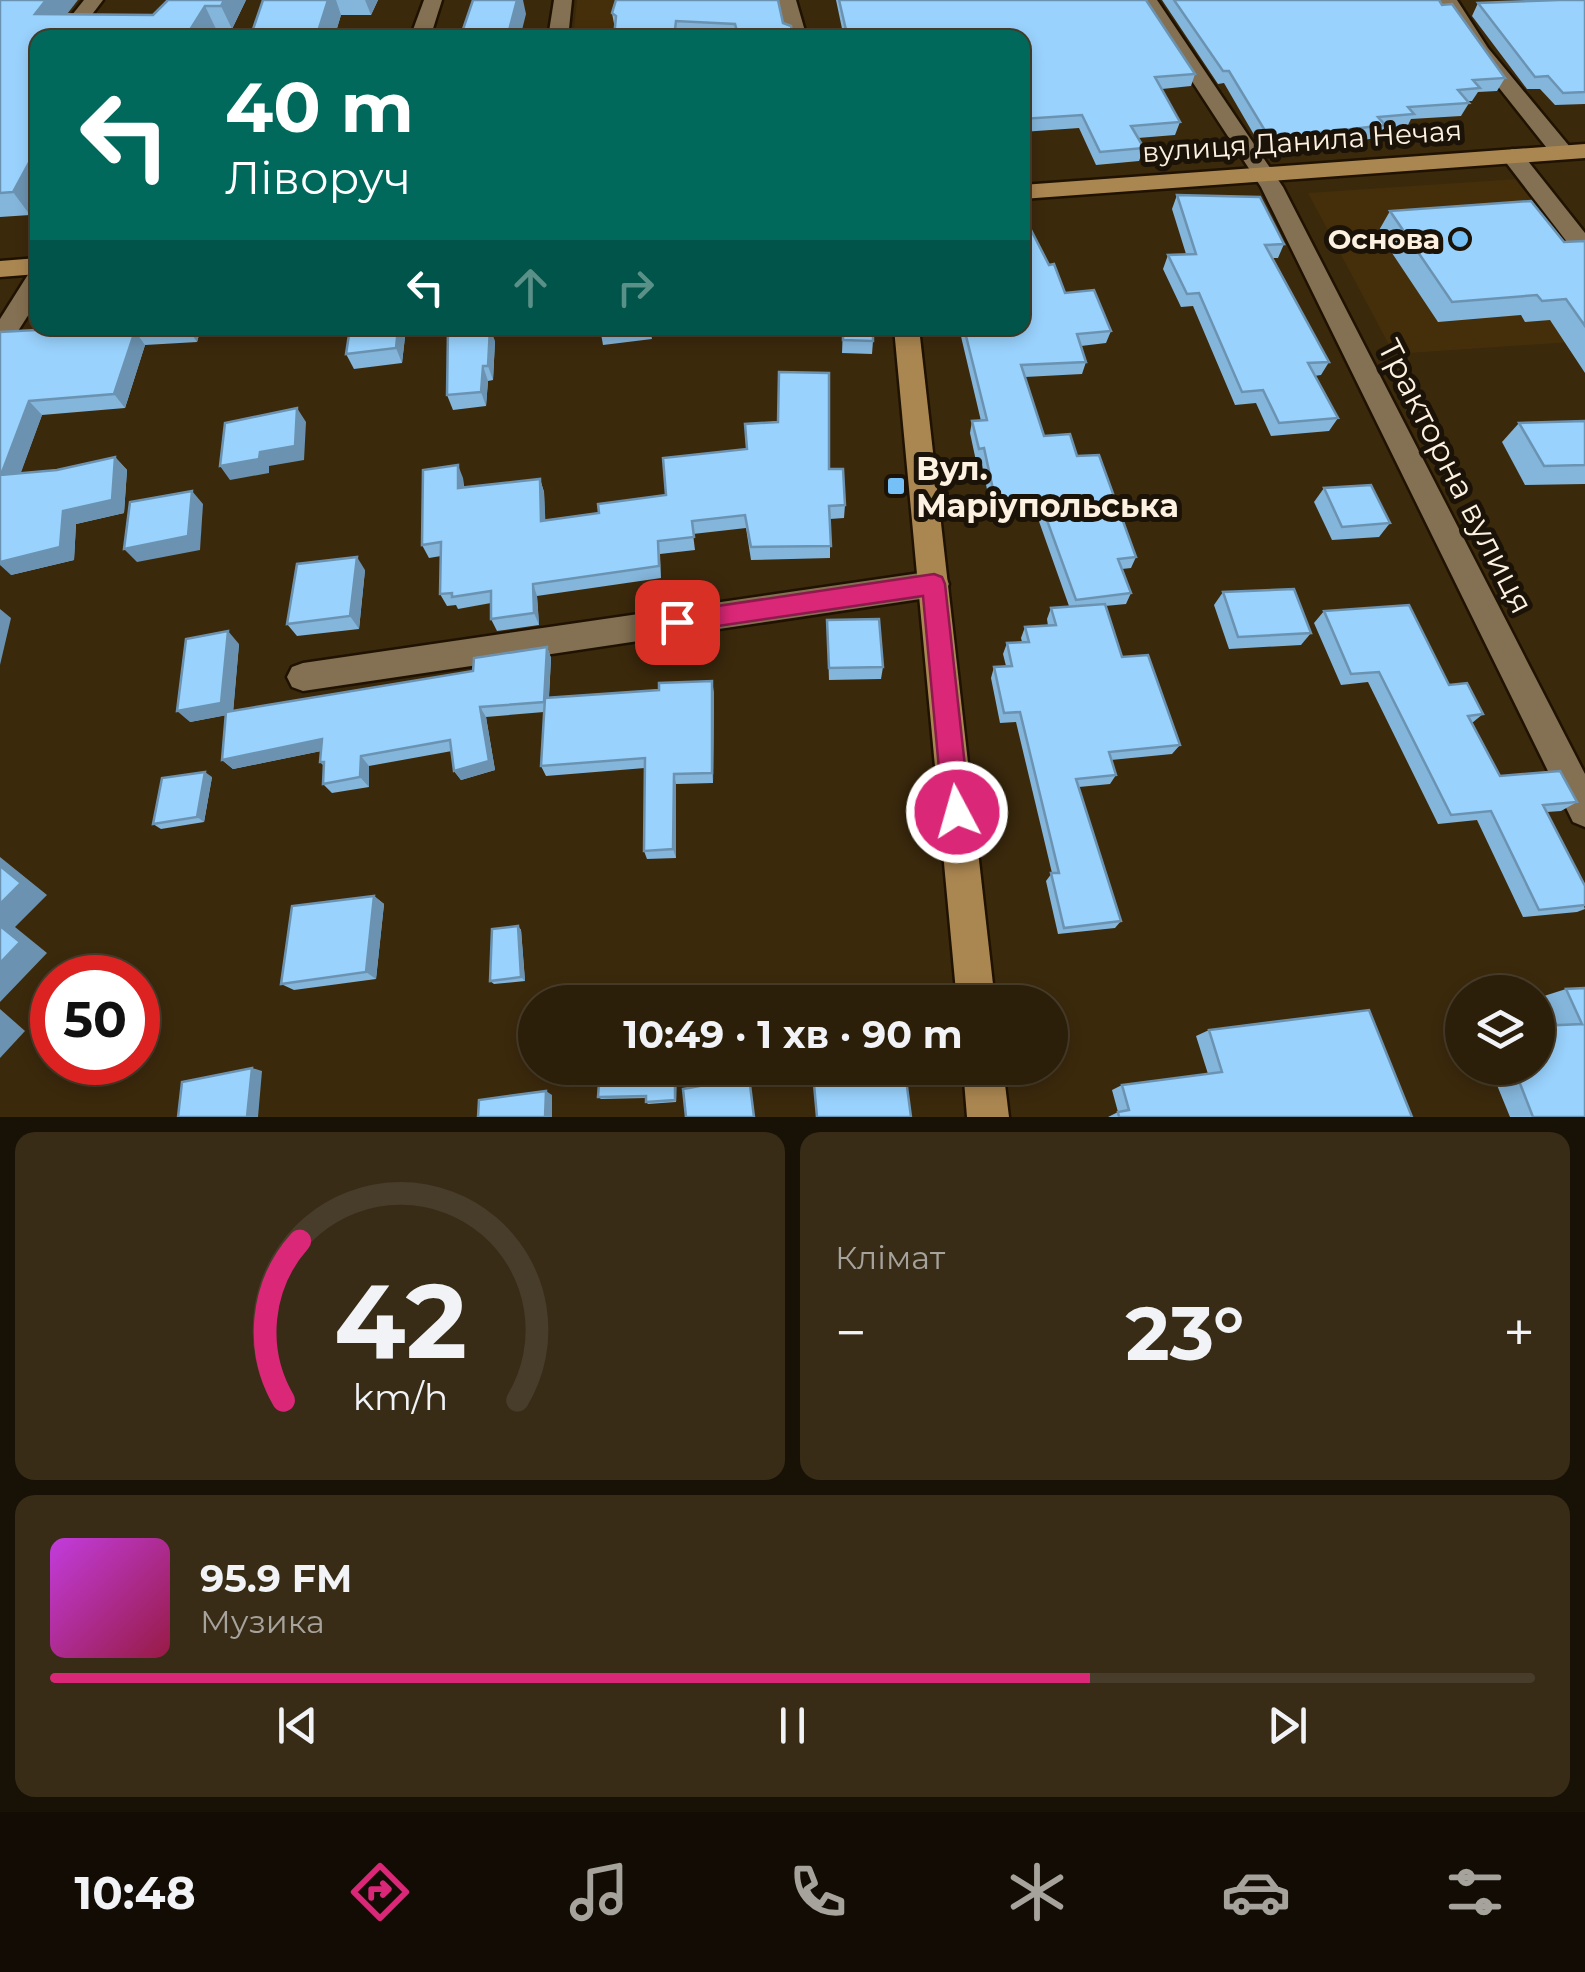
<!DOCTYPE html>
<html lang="uk">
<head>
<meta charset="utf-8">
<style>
  :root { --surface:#2c1f09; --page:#382c17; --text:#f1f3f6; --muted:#a6a29c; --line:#483d2a; --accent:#db2777 }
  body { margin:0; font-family:Montserrat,sans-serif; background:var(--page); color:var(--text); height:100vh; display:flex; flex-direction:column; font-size:38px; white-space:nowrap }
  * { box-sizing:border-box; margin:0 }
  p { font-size:32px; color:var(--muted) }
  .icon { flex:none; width:55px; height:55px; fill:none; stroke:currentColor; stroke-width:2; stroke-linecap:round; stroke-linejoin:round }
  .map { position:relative; height:1117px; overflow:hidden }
  .side { display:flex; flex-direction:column; gap:15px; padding:15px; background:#181105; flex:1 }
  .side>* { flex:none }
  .top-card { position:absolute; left:30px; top:30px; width:1000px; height:305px; border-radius:20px; box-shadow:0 5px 15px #0003,0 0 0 2px var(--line); background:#00695c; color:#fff; overflow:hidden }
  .tools { position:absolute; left:1445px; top:975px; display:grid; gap:20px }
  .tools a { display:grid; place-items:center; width:110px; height:110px; border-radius:50%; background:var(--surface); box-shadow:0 5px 15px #0003,0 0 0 2px var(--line); font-size:50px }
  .speed { position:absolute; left:30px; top:955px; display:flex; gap:20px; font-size:50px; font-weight:700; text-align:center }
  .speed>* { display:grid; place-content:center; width:130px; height:130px; border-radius:50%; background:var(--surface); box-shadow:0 5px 15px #0003,0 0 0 2px var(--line); line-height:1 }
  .speed .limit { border:15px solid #d22; background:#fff; color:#111 }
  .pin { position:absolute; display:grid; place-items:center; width:85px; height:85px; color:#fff; margin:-42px; border-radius:20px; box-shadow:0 5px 15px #0006 }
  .me { position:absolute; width:110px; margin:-55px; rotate:354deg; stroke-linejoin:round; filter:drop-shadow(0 0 8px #0008) }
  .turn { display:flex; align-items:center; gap:35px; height:210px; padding:0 30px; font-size:45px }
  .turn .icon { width:130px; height:130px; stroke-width:2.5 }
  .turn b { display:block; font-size:70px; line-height:85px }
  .lanes { display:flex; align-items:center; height:95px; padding:0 30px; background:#0003; justify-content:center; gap:50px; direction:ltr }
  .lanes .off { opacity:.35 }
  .big { font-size:75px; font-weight:700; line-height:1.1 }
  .side .card { flex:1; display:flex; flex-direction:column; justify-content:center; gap:15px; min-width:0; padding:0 35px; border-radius:20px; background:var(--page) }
  .side .dial { align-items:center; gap:0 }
  .dial svg { height:260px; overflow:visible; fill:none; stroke:var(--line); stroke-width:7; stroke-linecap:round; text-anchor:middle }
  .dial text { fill:var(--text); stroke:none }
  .song { display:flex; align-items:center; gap:30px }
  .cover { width:120px; height:120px; border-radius:15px; background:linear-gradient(135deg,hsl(290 70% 55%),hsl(340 70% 35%)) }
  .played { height:10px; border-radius:5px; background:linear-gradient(90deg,var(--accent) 70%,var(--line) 70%) }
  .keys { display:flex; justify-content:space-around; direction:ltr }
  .heat { display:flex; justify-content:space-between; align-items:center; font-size:55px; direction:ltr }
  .side .tiles { flex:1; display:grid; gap:15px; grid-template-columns:1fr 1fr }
  .card:last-child { grid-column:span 2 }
  .trip { position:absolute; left:518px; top:985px; width:550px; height:100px; border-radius:50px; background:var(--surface); box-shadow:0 5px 15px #0003,0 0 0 2px var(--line); font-weight:700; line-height:100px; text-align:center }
  .menu { display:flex; height:160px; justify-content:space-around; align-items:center; background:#120c04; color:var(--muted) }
  .menu .icon { width:70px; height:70px }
  .menu .selected { color:var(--accent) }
  .menu b { font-size:45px; color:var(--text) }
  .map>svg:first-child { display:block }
</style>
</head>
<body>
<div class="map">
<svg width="1585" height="1117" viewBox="0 0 1585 1117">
  <rect width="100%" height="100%" fill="#3b290c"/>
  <g fill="#452f0a">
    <polygon points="577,0 648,0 698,37 573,38"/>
    <polygon points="1518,179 1585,268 1585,341 1394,354 1308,193"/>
  </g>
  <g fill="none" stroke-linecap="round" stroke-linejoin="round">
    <g stroke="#1f1200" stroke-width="5">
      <g id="minor">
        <polygon points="84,0 103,0 81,29 67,29 64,25"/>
        <polygon points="424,0 442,0 430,38 410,38"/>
        <polygon points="554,0 572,0 568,38 548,38"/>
        <polygon points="778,0 796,0 807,38 787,38"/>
        <polygon points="1139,0 1157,0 1283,187 1585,774 1585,827 1573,822 1261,187"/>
        <polygon points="1439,0 1457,0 1488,48 1570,147 1573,152 1570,157 1554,157 1473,55"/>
        <polygon points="1512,149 1520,151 1585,233 1585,257 1577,255 1501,156"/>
        <polygon points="38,271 38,300 9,345 0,348 0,319 29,273"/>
        <polygon points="934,571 945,575 949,584 945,593 934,597 303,691 292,687 287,677 292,667 303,663"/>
      </g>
    </g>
    <g stroke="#1f1200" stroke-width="5">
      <g id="major">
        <polygon points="1585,144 1585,158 1022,199 1022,185"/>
        <polygon points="38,258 38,274 0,277 0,261"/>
        <polygon points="894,328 919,328 995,1002 957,1002"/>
        <polygon points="963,1068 1003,1068 1009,1117 967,1117"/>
      </g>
    </g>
    <use href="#minor" fill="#847052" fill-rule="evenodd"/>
    <use href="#major" fill="#aa8651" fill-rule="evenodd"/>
  </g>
  <g fill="#84b5da">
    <polygon points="0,0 67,14 153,15 246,0 232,29 216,29 211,38 38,38 30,215 0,217"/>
    <polygon points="263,0 378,0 371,15 341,15 334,38 250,38"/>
    <polygon points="836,0 1146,0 1195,74 1191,86 1162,89 1180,122 1175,135 1138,138 1144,148 1139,161 1096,165 1079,128 1022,132 1022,38 844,38"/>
    <polygon points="1162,0 1439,0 1505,78 1497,91 1478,92 1472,101 1468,101 1469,103 1461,116 1411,119 1407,127 1383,129 1378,138 1264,152 1224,83 1218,84"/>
    <polygon points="1585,0 1585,104 1555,105 1540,89 1527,89 1472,16 1478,3"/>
    <polygon points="612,13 783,23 793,38 614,38 615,29"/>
    <polygon points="1177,195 1284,244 1278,258 1273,258 1329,362 1321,375 1314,376 1338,418 1329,431 1271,436 1256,403 1235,405 1193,306 1181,307 1163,269 1168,255 1186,254 1172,209"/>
    <polygon points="1390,211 1564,242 1585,241 1585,373 1550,320 1525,322 1521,315 1438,322 1378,232"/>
    <polygon points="1065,293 1111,331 1106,343 1081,346 1086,362 1082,374 1025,377 1044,436 1077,456 1136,557 1131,568 1122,569 1131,593 1126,604 1105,606 1122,657 1180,745 1172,754 1111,760 1116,775 1110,784 1079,787 1121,921 1115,928 1058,934 1046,881 1052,873 1016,722 1000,723 991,678 994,667 1006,666 1003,654 1007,643 1022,642 1021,638 1025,627 1048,626 1047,619 1051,608 1069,606 1036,513 992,514 981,460 976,461 970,433 972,421 981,421 959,328 1022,328"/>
    <polygon points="72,328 201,328 197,342 145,345 125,408 42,415 20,474 57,470 115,457 127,470 124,513 76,524 74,560 11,575 0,332"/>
    <polygon points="256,328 292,328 258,330"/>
    <polygon points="406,328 402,363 354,369 346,354"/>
    <polygon points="600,328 650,328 652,339 603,345"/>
    <polygon points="843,328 873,341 872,354 842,353"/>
    <polygon points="495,341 493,380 488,381 486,406 453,410 447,395"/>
    <polygon points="1585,421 1585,484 1525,485 1502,442 1519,423"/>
    <polygon points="829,469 845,505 844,518 830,519 830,558 751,560 746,528 693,534 695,550 660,554 661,578 537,596 539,625 497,631 491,619 491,603 458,609 456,605 447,606 440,594 441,556 429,558 422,545 463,478 464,487 540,479 544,492 545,520 599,513 666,495"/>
    <polygon points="1324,488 1390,523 1379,537 1332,540 1314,502"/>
    <polygon points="365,570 359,629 297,636 287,624"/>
    <polygon points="1223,592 1311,633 1301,645 1229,649 1214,605"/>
    <polygon points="1324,611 1449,685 1483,714 1472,723 1500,776 1577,802 1561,811 1547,812 1585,909 1577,912 1523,917 1477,820 1438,824 1368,682 1341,685 1314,623"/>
    <polygon points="827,620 883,667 881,679 829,680"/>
    <polygon points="239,644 233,711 473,671 547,647 551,658 549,698 714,692 713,783 676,784 676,858 647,859 644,851 645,768 546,776 541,766 544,712 486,717 495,770 461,780 454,771 452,751 369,766 369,787 332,793 323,784 324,766 320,762 321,751 233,769 222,760 226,715 190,722"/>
    <polygon points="212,777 204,822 161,829 153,824"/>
    <polygon points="374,896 384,904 376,979 294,990 281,984"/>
    <polygon points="518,926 521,930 525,981 494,984 490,981"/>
    <polygon points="1585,988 1585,1117 1510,1117 1490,1068 1538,1068 1557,1025 1544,996 1566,989"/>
    <polygon points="1209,1030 1412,1117 1108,1117 1118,1112 1112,1090 1122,1085 1208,1074 1196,1036"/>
    <polygon points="600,1068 677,1068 676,1102 648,1104 646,1102 646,1098 601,1099 598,1097"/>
  </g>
  <g fill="#6b93b1">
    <polygon points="46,0 78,0 49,37 35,14"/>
    <polygon points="224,0 246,0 232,29 221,6"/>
    <polygon points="328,0 336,0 341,15 334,38 316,38"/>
    <polygon points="365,0 378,0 371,15"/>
    <polygon points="517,0 523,0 526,14 520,38 507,38"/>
    <polygon points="205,6 216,29 211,38 185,38"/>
    <polygon points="38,146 38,201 30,215 13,192"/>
    <polygon points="187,328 201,328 197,342"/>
    <polygon points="398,328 406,328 402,363 396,348"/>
    <polygon points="490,328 495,341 493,380 488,366"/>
    <polygon points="135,331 145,345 125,408 114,394"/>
    <polygon points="483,366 488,381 486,406 481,392"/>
    <polygon points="29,401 42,415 15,489 1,475"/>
    <polygon points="297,408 306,422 304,460 269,466 269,473 230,480 220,466 260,452"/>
    <polygon points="115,457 127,470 124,513 76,524 74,560 11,575 0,565 0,562 63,511"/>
    <polygon points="458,465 463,478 464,500 458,488"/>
    <polygon points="540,479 544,492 546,533 541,521"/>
    <polygon points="192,491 203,504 200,550 137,562 124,549"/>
    <polygon points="357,557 365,570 359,629 350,616"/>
    <polygon points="533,584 537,596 539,625 534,613"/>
    <polygon points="0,609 11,618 0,665"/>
    <polygon points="228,631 239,644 233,714 190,722 177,711"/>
    <polygon points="547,647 551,658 548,712 544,702"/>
    <polygon points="712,681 714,692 713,783 712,773"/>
    <polygon points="480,707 486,717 495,770 461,780 454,771"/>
    <polygon points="322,739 331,749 233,769 222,760"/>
    <polygon points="361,756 369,766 369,787 360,777"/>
    <polygon points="205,772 212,777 204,822 197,817"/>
    <polygon points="674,774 676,784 676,858 673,849"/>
    <polygon points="0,857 47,895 15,927 47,953 0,1002"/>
    <polygon points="374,896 384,904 376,979 366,972"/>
    <polygon points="518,926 521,930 525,981 521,977"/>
    <polygon points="0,1009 25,1031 0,1058"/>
    <polygon points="252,1068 262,1071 258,1117 247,1117"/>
    <polygon points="546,1091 552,1095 552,1117 545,1117"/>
  </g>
  <g fill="#99d2fd" stroke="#6b93b1" stroke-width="2.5">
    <polygon points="0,0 46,0 35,14 153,15 168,0 224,0 221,6 205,6 185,38 38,38 38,146 13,192 0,193"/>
    <polygon points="263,0 328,0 316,38 250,38"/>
    <polygon points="473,0 517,0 507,38 460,38"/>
    <polygon points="616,0 778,0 783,23 791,26 793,38 739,38 735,24 676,21 674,38 614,38 616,16 612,13"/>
    <polygon points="839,0 1146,0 1195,74 1155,77 1180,122 1131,126 1144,148 1100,152 1082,115 1022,119 1022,38 849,38 846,30"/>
    <polygon points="1174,0 1439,0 1442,5 1452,4 1505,78 1473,80 1480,88 1458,90 1469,103 1408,107 1414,114 1378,117 1385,125 1270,139 1229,71 1223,71"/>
    <polygon points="1559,0 1585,0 1585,92 1563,93 1548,76 1535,77 1478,3"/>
    <polygon points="1177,195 1260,197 1284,244 1265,245 1329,362 1308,363 1338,418 1279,423 1263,390 1242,392 1199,293 1187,294 1168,255 1196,254"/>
    <polygon points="1531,201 1564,242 1585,241 1585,326 1566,299 1542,301 1537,295 1452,302 1390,211"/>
    <polygon points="1030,228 1049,265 1054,264 1065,293 1094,290 1111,331 1077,334 1086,362 1021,365 1044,436 1070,434 1077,456 1099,455 1136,557 1118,559 1131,593 1076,600 1040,501 996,503 984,448 979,449 972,421 987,420 964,328 1022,328 1022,229"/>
    <polygon points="72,328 187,328 135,331 114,394 29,401 1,475 57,470 115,457 112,500 63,511 60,547 0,562 0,332"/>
    <polygon points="350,328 398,328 396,348 346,354"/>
    <polygon points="473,328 490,328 488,366 483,366 481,392 447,395 448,330"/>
    <polygon points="600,328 636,328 600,332"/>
    <polygon points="843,328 873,328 873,341 843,340"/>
    <polygon points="779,372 829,373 829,469 843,469 845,505 829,506 831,546 751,547 745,515 692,521 694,537 658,541 659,566 533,584 534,613 491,619 491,591 452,597 452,593 440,594 441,542 422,545 423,470 458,465 458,488 540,479 541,521 599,513 598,504 666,495 663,458 747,449 745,424 778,422"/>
    <polygon points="297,408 295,446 260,452 259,459 220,466 225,423"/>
    <polygon points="1585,421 1585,465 1544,466 1519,423"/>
    <polygon points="1371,485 1390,523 1342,527 1324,488"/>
    <polygon points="192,491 188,536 124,549 130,502"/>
    <polygon points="357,557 350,616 287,624 297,564"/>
    <polygon points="1294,589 1311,633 1238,637 1223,592"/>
    <polygon points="1105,604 1122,657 1148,655 1180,745 1109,752 1116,775 1076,779 1121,921 1064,928 1051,873 1059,873 1020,712 1004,713 994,667 1012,666 1007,643 1029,642 1025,627 1056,625 1051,608"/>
    <polygon points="1409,605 1449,685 1467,683 1483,714 1468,716 1500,776 1560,771 1577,802 1543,805 1585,886 1585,905 1539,910 1491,811 1451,815 1379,672 1351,674 1324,611"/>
    <polygon points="879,619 883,667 829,668 827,620"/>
    <polygon points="228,631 221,703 177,711 186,639"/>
    <polygon points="547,647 544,702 480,707 489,761 454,771 450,740 361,756 360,777 323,784 324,762 320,762 322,739 222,760 226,712 473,671 474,658"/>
    <polygon points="712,681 712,773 674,774 673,849 644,851 645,758 541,766 545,698 659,690 659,683"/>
    <polygon points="205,772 197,817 153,824 162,778"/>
    <polygon points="0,866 21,883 0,904"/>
    <polygon points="374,896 366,972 281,984 292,906"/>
    <polygon points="0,926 20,942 0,963"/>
    <polygon points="518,926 521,977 490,981 492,929"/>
    <polygon points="1585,988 1585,1117 1533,1117 1514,1068 1538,1068 1538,1026 1582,1024 1566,989"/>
    <polygon points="1369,1010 1412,1117 1119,1117 1118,1112 1129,1110 1122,1085 1222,1072 1209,1030"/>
    <polygon points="252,1068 247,1117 178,1117 182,1082"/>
    <polygon points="600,1068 675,1068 675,1100 646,1102 646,1096 598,1097"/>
    <polygon points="836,1068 873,1068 875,1082 906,1079 911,1117 817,1117 814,1084 837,1082"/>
    <polygon points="749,1077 754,1117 686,1117 683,1089"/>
    <polygon points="546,1091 545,1117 478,1117 479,1100"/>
  </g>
  <polygon fill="#db2777" stroke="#8e194d" stroke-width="2.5" points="934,574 942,577 945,584 970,812 966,821 957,825 947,821 943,812 923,596 677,632 669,629 665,622 669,615 677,612"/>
  <g fill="#75c0f6" stroke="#1b1308" stroke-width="4">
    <circle cx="1460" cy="239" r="10"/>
    <rect x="886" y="476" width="20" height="20" rx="5"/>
  </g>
  <g text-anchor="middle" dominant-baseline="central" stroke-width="10" stroke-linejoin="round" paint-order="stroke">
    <g font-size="28" fill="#fdf1e1" stroke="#1b1308">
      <text transform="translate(1302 141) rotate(-4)">вулиця Данила Нечая</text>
    </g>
    <g font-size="28" font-weight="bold" fill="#fdf1e1" stroke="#1b1308" text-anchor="end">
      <text x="1440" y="239">Основа</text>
    </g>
    <g font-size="32" font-weight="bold" fill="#fdf1e1" stroke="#1b1308" text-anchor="start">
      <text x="916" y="468">Вул.<tspan x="916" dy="37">Маріупольська</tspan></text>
    </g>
    <g font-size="32" fill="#fdf1e1" stroke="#1b1308">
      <text transform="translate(1456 476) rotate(63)">Тракторна вулиця</text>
    </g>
  </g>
</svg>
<div class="tools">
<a><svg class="icon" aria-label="layers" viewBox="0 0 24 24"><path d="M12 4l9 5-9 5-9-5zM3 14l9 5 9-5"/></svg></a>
</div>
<div class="speed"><div class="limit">50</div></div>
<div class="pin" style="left:677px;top:622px;background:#d93025"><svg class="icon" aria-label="arrive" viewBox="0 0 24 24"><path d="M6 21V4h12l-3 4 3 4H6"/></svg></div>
<svg class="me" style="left:957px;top:812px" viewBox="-20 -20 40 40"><circle r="17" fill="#db2777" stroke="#fff" stroke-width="3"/><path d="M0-11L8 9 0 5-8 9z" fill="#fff"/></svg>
<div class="trip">10:49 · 1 хв · 90 m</div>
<div class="top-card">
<div class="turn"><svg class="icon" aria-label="left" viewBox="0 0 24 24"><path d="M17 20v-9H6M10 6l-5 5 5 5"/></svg><div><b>40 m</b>Ліворуч</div></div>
<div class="lanes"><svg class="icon" aria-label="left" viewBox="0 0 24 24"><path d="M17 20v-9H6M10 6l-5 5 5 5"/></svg><svg class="icon off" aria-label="ahead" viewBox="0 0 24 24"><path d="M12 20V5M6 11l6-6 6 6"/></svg><svg class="icon off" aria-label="right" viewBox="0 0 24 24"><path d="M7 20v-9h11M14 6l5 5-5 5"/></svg></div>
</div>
</div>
<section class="side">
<div class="tiles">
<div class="card dial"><svg viewBox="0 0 100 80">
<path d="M14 69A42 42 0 1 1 86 69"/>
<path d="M14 69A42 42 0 0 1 19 20" stroke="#db2777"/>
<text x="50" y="56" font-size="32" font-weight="700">42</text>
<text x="50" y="72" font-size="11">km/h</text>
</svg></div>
<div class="card"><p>Клімат</p>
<div class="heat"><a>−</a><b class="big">23°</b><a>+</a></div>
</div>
<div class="card">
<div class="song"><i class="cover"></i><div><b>95.9 FM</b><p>Музика</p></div></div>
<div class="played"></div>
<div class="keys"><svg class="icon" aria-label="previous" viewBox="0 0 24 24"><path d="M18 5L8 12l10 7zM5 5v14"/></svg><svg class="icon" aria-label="pause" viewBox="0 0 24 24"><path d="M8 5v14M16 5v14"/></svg><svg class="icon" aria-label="next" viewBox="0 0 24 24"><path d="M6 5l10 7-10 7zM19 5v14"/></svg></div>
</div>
</div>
</section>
<nav class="menu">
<b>10:48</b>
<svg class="icon selected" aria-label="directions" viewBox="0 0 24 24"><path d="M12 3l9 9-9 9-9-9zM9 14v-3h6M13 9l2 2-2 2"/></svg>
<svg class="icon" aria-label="music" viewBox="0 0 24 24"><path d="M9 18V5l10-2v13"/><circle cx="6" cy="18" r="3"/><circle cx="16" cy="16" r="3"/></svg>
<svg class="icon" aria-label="phone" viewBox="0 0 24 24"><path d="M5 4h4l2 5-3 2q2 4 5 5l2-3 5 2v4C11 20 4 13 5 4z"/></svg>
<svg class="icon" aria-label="climate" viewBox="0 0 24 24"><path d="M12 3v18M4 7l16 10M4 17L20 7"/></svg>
<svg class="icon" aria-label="car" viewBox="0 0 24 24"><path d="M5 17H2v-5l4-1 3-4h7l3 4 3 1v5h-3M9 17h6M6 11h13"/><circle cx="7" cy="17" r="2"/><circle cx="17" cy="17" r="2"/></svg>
<svg class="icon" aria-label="filters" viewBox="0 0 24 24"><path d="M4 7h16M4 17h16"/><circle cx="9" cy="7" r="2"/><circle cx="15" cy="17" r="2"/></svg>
</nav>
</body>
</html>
